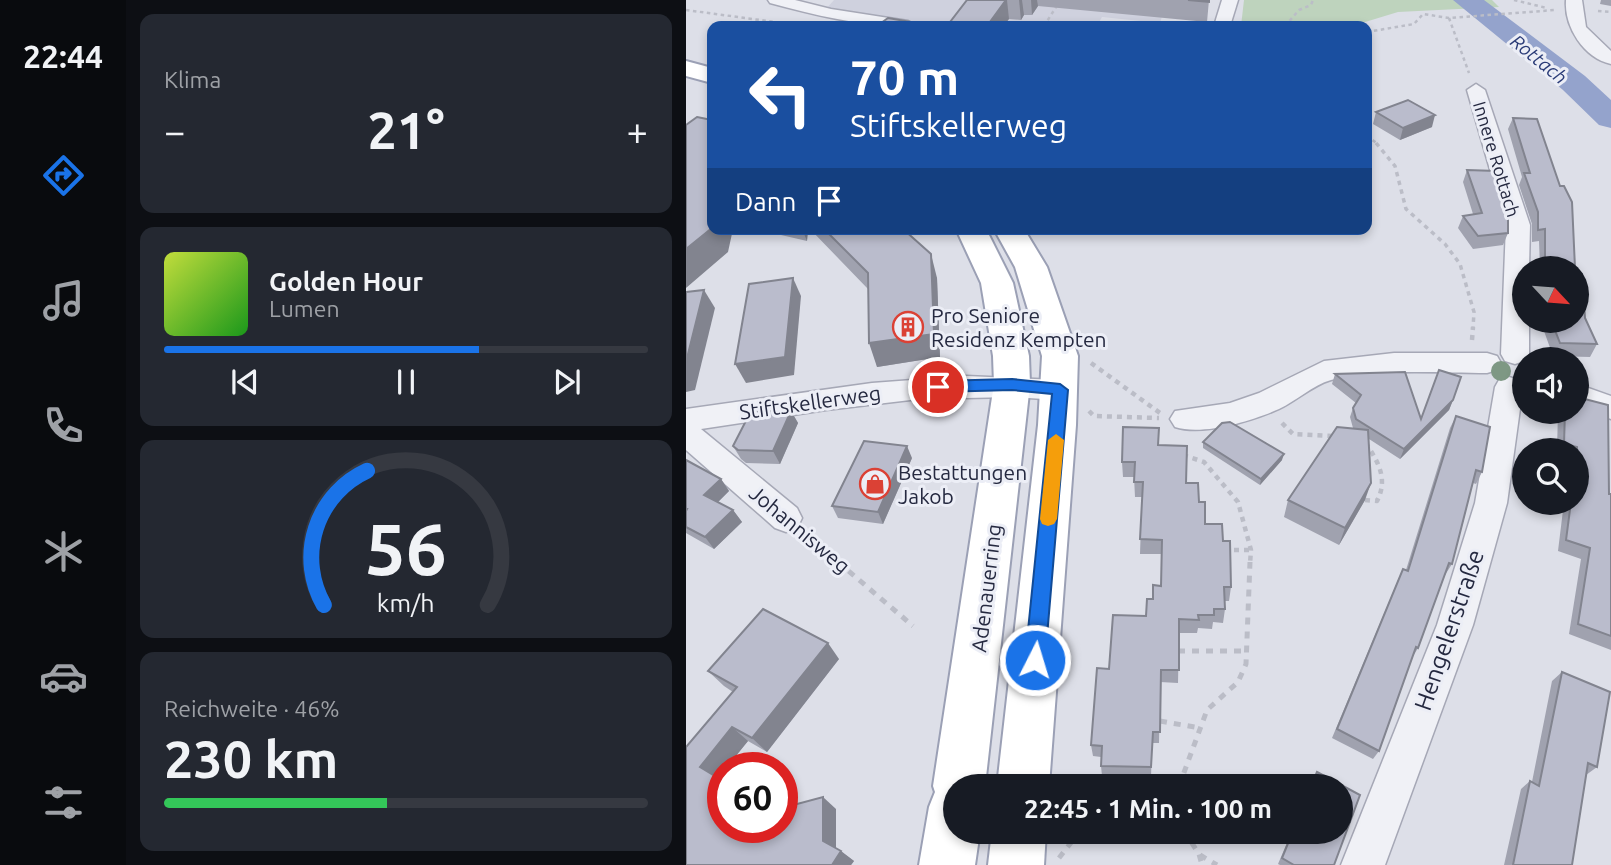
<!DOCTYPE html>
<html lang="de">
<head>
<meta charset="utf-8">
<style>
  :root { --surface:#171b24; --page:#242831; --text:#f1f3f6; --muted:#9ea1a6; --line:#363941; --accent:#1a73e8 }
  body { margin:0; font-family:Ubuntu,sans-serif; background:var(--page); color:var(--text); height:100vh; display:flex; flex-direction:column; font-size:26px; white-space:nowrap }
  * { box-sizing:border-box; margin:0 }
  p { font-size:23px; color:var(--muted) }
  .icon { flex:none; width:38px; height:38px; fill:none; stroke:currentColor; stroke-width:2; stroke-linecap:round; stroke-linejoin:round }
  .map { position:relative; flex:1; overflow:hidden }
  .side { display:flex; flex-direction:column; gap:14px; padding:14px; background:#0d0f14; width:560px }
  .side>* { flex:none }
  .guide { position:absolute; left:21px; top:21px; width:665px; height:214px; border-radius:14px; box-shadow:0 4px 10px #0003; background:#1a4fa0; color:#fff; overflow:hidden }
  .needle { width:46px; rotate:116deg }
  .tools { position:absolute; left:826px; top:256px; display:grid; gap:14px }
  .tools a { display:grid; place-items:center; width:77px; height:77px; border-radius:50%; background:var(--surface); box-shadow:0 4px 10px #0003; font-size:35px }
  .speed { position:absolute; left:21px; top:752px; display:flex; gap:14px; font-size:35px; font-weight:700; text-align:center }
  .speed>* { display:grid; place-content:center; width:91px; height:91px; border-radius:50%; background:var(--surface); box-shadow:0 4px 10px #0003; line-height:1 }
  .speed .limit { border:10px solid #d22; background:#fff; color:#111 }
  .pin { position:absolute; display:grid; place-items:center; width:60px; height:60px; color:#fff; margin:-30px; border:4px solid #fff; border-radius:50%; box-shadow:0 2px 7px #0007 }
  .me { position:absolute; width:77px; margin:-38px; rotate:5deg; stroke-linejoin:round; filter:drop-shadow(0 0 5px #0008) }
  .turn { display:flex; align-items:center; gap:24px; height:147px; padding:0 28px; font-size:32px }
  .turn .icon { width:91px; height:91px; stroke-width:2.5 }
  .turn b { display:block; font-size:49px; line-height:60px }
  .then { display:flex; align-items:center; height:66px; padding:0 28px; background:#0003; gap:14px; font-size:26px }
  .big { font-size:52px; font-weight:700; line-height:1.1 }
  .side .tile { flex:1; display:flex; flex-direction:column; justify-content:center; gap:10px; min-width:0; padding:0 24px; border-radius:14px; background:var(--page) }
  .side .dial { align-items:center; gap:0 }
  .dial svg { height:182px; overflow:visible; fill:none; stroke:var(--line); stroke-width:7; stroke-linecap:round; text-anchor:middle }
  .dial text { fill:var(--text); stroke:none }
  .song { display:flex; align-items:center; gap:21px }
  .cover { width:84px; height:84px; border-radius:10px; background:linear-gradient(135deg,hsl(70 70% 55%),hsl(120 70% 35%)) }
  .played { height:7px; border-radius:4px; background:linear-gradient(90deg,var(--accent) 65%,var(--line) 65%) }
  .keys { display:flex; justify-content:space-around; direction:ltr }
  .heat { display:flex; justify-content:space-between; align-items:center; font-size:38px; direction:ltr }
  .charge { height:10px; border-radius:5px; background:linear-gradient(90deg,#34c759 46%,var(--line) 0) }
  .trip { position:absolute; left:257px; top:774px; width:410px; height:70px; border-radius:35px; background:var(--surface); box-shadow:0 4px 10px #0003; font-weight:700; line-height:70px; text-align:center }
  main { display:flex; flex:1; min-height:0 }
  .menu { display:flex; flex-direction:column; width:126px; justify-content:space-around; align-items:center; background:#090b0e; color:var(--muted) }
  .menu .icon { width:49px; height:49px }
  .menu .active { color:var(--accent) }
  .menu b { font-size:32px; color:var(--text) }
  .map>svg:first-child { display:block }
</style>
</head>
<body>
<main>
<nav class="menu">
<b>22:44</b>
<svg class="icon active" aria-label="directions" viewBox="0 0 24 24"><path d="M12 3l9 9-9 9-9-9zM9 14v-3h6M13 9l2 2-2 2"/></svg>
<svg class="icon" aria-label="music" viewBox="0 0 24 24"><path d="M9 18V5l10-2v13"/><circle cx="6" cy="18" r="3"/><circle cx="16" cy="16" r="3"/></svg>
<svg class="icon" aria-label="phone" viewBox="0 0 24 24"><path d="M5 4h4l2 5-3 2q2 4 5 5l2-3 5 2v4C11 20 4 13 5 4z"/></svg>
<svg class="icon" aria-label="climate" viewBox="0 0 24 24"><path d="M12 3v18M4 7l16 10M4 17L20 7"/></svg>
<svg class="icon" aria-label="car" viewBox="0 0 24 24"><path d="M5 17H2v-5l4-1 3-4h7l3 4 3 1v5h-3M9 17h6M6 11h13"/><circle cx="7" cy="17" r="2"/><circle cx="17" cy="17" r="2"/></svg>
<svg class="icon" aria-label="filters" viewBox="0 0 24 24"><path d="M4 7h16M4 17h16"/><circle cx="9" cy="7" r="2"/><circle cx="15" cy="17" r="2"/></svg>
</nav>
<section class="side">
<div class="tile"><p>Klima</p>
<div class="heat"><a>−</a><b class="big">21°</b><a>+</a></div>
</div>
<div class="tile">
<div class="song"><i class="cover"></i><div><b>Golden Hour</b><p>Lumen</p></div></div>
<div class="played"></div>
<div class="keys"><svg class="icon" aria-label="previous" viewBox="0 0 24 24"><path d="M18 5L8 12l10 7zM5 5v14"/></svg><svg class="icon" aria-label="pause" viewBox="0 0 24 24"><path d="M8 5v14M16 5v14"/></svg><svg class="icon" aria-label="next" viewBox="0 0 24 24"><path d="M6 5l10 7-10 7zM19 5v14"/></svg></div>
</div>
<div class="tile dial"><svg viewBox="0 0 100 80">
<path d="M14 69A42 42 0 1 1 86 69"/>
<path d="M14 69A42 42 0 0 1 33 10" stroke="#1a73e8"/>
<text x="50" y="56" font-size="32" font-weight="700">56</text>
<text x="50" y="72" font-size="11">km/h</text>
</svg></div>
<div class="tile"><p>Reichweite · 46%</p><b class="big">230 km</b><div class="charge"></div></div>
</section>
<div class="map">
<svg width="925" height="865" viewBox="0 0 925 865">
  <rect width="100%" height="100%" fill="#dddfe8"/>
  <polygon fill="#cfd1de" points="148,0 481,0 474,23 416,17 411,26 250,26 140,9"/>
  <polygon fill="#bed3bd" points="558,0 806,0 813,7 712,12 666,26 555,26"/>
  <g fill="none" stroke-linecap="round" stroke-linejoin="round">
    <polygon fill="#94a3cc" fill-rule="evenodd" points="767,0 798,0 899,76 925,100 925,128 913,125 877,90"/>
    <g stroke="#a6a8b6" stroke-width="3">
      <g id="street">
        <path d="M82,0H109L145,9L222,21L230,26C180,28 133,16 84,3Z"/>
        <polygon points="536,0 552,0 544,26 528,26"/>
        <path d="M880,0H896L900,27L925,51V64C898,58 878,27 880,0Z"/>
        <polygon points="790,84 799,90 844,225 843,268 838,268 838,320 843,320 843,354 838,361 829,364 819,361 815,354 820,225 781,90"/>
        <path d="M708,353H801L811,356L815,363L811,370L801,373C755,373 689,368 645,380C627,385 610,401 593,409C566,421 517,436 489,427L484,419L489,411L544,403L573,393L638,361Z"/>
        <polygon points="280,376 374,380 384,383 388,390 384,397 374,400 327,397 233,399 140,410 15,429 111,508 116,518 111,528 100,532 89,528 0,450 0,409 186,383"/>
        <polygon points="823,377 833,380 837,387 821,503 787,625 699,865 655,865 751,625 789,503 809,387 813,380"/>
        <polygon points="891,384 925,396 925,419 891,406"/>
      </g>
    </g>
    <g stroke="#9ba0b5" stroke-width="4">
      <g id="primary">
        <polygon points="0,61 26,68 26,83 0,76"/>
        <polygon points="270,229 300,229 327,283 343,356 344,384 299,786 270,786 270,831 294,831 289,865 233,865 243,807 249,792 247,786 308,384 307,356 295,283"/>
        <polygon points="308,229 338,229 361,267 392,356 390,425 363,786 311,786 352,425 356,356 329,267"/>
        <polygon points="306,831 360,831 358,865 302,865"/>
      </g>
    </g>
    <g stroke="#bbbdc7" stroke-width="2.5" stroke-dasharray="3.5 3.5" stroke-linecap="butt">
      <polyline points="828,0 861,8"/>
      <polyline points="0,10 96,23"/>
      <polyline points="912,11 925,12"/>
      <polyline points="763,18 783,73"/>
      <polyline points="358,26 372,4"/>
      <polyline points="599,26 613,10 625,5 627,0"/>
      <polyline points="681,32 728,24 737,14 763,18 869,10"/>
      <polyline points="681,136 692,144"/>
    </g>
    <polyline stroke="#bbbdc7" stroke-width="3.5" stroke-dasharray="4.5 4.5" stroke-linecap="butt" points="690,143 709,166 720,209 759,244 774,264 788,312 787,328"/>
    <g stroke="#bbbdc7" stroke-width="4.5" stroke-dasharray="5 5" stroke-linecap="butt">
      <polyline points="786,340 787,327"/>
      <polyline points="405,363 474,413"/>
      <polyline points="403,411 408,416 473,418"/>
      <polyline points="596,423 607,434 649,436"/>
      <polyline points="497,455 518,462 552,502 565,550 564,564"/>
      <path d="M679,500L691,501C702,480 693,463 681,445"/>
      <polyline points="120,535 154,564"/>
      <polyline points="538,550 565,550"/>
    </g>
    <g stroke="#bbbdc7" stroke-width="5" stroke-dasharray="7 7" stroke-linecap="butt">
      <polyline points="152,562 227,626"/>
      <polyline points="492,651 561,651"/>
      <polyline points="474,721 514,728"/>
      <polyline points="493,786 521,710 552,682 560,664 564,562"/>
      <polyline points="498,831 513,854 516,865"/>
      <polyline points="514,855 531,865"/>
      <polyline points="373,858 394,831"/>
    </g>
    <use href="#street" fill="#f0f1f6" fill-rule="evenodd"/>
    <use href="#primary" fill="#fff" fill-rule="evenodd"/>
  </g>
  <circle fill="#7e9884" cx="815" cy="371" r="10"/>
  <g fill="#a0a2af">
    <polygon points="281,0 523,0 521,22 352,6 346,15 338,15 335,20 323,19"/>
    <polygon points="915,0 925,0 925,6 914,4"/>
    <polygon points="690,112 746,127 714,140 687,124"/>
    <polygon points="827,118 889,268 854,268 853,241 846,242 846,224 833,185 836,177 822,129"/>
    <polygon points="781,170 822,233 817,245 787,249 772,228 777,216 787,214 777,182"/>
    <polygon points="81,229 122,229 121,241 82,232"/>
    <polygon points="124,229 217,229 251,278 254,357 191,367 182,289"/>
    <polygon points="899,318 911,344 904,357 867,356 854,320 891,320"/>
    <polygon points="649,374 735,418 767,400 763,410 714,459 683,439 679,500 653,545 598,517 602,500 667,428 664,417 667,408 670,403 646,384"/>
    <polygon points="105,411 112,423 94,464 60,463 55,459 47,446"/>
    <polygon points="872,411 891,411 923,494 925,494 925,650 883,634 895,559 872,551 878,502 891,502 891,450 871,450"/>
    <polygon points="770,416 796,472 790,484 787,483 766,564 759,575 732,648 726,658 693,751 687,759 646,738 712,580 717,569 720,570 764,428"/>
    <polygon points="517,442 596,460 574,485 517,448"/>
    <polygon points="472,445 500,483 513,502 519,524 537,541 545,587 543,601 538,601 539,609 537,623 527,622 526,629 512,628 511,633 493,633 492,683 474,682 473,743 466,743 465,778 416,776 415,766 415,757 407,756 405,745 423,669 460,616 467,599 475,586 475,554 454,554 456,497 449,497 448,477 437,477 436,462"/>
    <polygon points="226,458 197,524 152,518 146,506"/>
    <polygon points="0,460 35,479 43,491 32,502 47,510 56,522 28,549 0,533"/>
    <polygon points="153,659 81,752 62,741 32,778 37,828 150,809 150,848 168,861 165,865 0,865 1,747 47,692 38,686 22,671"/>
    <polygon points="876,672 911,767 900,775 886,865 818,865 835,789 844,781 846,782 866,681"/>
    <polygon points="631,772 674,795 648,865 594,865 592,864 606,831 654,831 654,786 624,786"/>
  </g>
  <g fill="#82848f">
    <polygon points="320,0 321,0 323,19 318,26 301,26"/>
    <polygon points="333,0 336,0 338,15 335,20"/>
    <polygon points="345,0 351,0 352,6 346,15"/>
    <polygon points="749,115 746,127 714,140 717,128"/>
    <polygon points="26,228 26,229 47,229 42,252 0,288 0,249"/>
    <polygon points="116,229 122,229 121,241"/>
    <polygon points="245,254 251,278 254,357 191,367 183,343"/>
    <polygon points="107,278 115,296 108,375 60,383 49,364"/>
    <polygon points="18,290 29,308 9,390 0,392 0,362"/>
    <polygon points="767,400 763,410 714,459 718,449"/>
    <polygon points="105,411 112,423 94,464 87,451"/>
    <polygon points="221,446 226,458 197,524 192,512"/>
    <polygon points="598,454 596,460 574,485 575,479"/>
    <polygon points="35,479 43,491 27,507 18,495"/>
    <polygon points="685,483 679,500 653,545 659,528"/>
    <polygon points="47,510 56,522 28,549 19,537"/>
    <polygon points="142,643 153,659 81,752 66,738"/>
    <polygon points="46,727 62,741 40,768 37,768 37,772 31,780 14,767"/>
    <polygon points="137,797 150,809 150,851 137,841"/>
    <polygon points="155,851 168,861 165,865 146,865"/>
  </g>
  <g fill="#babccc" stroke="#82848f" stroke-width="2">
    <polygon points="281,0 320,0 301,26 261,26"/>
    <polygon points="502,0 523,0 523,2"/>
    <polygon points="202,18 248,26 191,26"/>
    <polygon points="722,100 749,115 717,128 690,112"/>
    <polygon points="11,117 26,120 26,228 0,249 0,125"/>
    <polygon points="827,118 851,119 874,186 878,186 886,202 889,268 859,268 859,229 852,230 852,212 838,173 844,173"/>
    <polygon points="781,170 810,171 822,213 822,233 792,236 777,216 796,213"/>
    <polygon points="138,229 217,229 245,254 248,334 183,343 182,273"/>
    <polygon points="891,273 896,274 899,318 911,344 874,343 865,320 891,320"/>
    <polygon points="107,278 99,357 49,364 63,284"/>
    <polygon points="18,290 0,362 0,292"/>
    <polygon points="753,370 775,377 767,400 718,449 670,419 667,408 675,395 649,374 719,372 735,419"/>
    <polygon points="891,397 922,405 923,494 925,494 925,636 892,624 904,548 880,540 885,502 891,502 891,447 878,444 879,411 891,411"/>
    <polygon points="65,411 105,411 87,451 52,450 47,446"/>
    <polygon points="770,416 804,427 796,472 790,470 766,564 763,563 732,648 730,647 693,751 651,729 717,569 722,571"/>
    <polygon points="544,422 598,454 575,479 517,442 536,423"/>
    <polygon points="437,427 473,428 472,445 501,446 500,483 512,483 513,502 519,502 519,524 536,524 537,541 544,541 545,587 538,587 539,609 528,609 528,615 512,615 513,620 493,619 493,670 475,670 474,732 467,732 465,767 415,766 416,746 405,745 411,668 423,669 427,615 460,616 461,599 467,599 467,585 475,586 476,540 454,539 457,482 448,482 449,462 436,462"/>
    <polygon points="651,427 682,430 685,483 659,528 602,500"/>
    <polygon points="178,441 221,446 192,512 146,506"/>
    <polygon points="0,460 35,479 18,495 47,510 19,537 0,527 0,511 1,509 0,509"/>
    <polygon points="77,609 142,643 66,738 46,727 14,767 37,781 37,828 96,828 96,808 137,797 137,841 155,851 146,865 0,865 0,747 51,687 22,671"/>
    <polygon points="876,672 924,692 911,767 902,763 886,865 827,865 844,781 853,786"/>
    <polygon points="631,772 674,795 648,865 608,865 596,858 607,831 654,831 654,786 625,786"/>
  </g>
  <polygon fill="#1a73e8" stroke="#114b97" stroke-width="2" points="326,379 374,384 382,390 359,660 356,667 349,670 342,667 339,660 366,394 326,390 252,392 244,387 252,381"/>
  <polygon fill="#f59e0b" points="370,434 378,440 371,519 368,524 362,526 356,524 354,519 362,440"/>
  <defs>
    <g id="building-ring" transform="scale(1.575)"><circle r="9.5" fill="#eceef6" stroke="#db4135" stroke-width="1.5"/><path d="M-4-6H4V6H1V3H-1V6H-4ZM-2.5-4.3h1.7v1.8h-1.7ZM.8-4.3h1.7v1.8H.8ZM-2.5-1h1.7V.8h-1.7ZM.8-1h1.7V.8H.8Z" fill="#db4135"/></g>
    <g id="shop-ring" transform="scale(1.575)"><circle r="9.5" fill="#eceef6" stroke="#db4135" stroke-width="1.5"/><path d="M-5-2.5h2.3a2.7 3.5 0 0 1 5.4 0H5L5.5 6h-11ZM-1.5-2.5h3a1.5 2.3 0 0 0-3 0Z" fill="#db4135"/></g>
  </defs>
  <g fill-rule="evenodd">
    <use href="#building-ring" x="222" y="327"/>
    <use href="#shop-ring" x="189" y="484"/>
  </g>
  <g text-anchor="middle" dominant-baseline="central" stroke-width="6" stroke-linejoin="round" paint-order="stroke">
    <g font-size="18" fill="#252940" stroke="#eceef6">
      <text transform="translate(811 159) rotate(73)">Innere Rottach</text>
    </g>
    <g font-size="19" font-style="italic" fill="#2b3c78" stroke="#eceef6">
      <text transform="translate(853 59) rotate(39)">Rottach</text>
    </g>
    <g font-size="21" fill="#252940" stroke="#eceef6" text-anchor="start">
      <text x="245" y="315">Pro Seniore<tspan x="245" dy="24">Residenz Kempten</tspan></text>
      <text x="212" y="472">Bestattungen<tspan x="212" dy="24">Jakob</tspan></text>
    </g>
    <g font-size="21" fill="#252940" stroke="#eceef6">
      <text transform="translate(124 402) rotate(-8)">Stiftskellerweg</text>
      <text transform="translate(114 529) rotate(40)">Johannisweg</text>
      <text transform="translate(300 588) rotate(-83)">Adenauerring</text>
    </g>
    <g font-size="24" fill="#252940" stroke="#eceef6">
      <text transform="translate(763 630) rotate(-71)">Hengelerstraße</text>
    </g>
  </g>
</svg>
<div class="tools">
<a><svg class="needle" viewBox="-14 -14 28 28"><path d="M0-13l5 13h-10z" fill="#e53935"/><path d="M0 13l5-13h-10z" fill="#9ea1a6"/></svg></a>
<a><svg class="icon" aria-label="sound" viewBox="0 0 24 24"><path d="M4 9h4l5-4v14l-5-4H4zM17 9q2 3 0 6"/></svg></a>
<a><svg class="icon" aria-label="search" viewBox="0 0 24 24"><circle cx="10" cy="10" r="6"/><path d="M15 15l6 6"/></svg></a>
</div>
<div class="speed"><div class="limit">60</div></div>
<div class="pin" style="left:252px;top:387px;background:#d93025"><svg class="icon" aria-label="arrive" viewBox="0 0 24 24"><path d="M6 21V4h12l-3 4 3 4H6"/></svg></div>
<svg class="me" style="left:349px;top:660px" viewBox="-20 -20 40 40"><circle r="17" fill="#1a73e8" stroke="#fff" stroke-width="3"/><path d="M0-11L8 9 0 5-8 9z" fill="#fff"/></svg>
<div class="trip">22:45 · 1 Min. · 100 m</div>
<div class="guide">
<div class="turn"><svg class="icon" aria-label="left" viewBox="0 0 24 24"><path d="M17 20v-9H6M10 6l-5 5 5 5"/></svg><div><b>70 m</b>Stiftskellerweg</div></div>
<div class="then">Dann<svg class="icon" aria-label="arrive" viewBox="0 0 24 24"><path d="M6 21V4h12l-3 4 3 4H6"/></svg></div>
</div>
</div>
</main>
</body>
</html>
